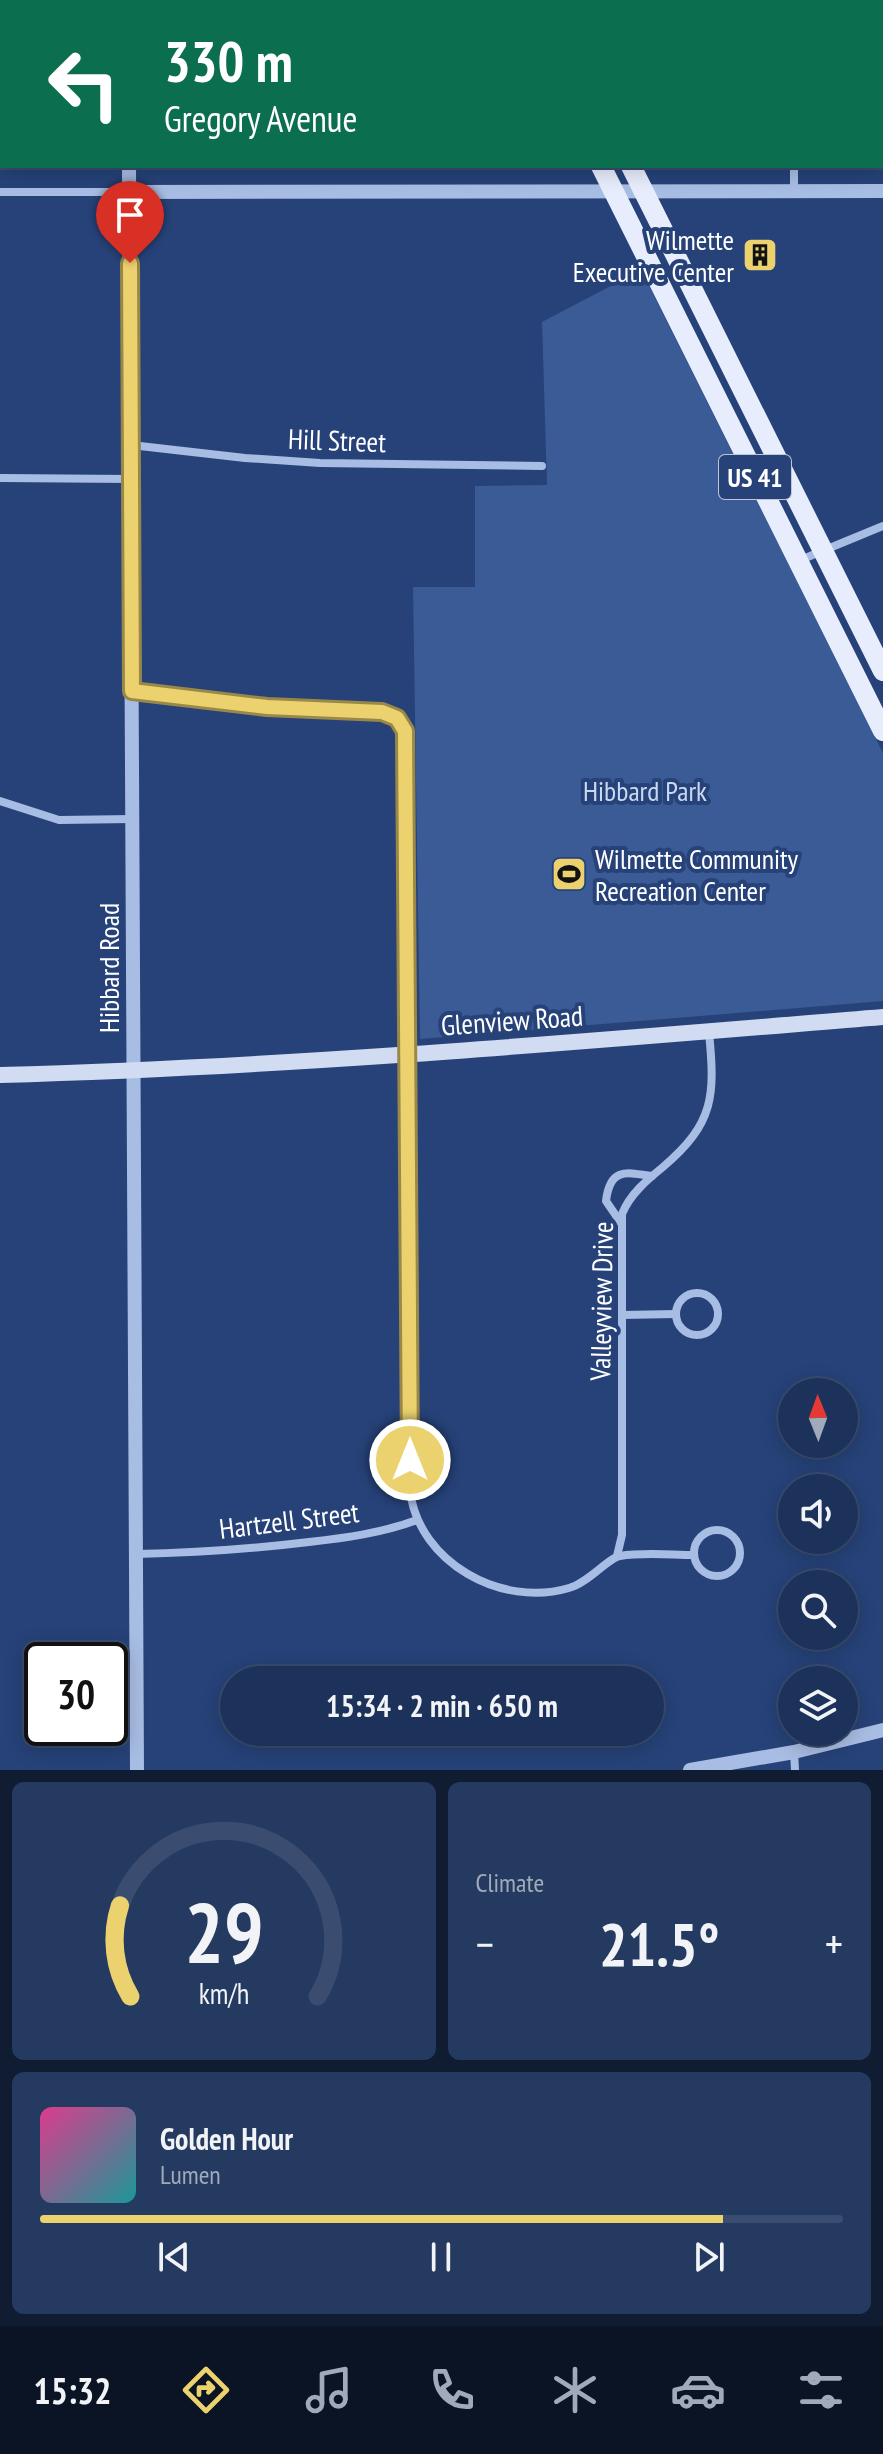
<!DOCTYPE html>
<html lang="en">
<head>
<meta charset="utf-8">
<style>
  :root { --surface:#1c325a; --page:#253a60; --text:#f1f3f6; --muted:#a0aabb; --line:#3a4d70; --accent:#ebd26e }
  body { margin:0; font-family:"PT Sans Narrow",sans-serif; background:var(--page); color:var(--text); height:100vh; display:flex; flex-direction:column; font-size:30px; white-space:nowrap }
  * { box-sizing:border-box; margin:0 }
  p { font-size:26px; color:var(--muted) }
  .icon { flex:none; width:44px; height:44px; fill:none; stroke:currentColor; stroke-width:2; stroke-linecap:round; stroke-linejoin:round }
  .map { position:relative; height:1770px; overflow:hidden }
  .panel { display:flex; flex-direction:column; gap:12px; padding:12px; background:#0f1c32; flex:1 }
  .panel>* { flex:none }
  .top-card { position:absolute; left:0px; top:0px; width:884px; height:168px; box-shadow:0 4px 20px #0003,0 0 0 2px var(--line); background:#0b6e4f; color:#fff; overflow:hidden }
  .needle { width:52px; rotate:359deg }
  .buttons { position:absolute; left:778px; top:1378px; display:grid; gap:16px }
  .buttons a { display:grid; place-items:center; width:80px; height:80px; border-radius:50%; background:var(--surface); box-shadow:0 4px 20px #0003,0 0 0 2px var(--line); font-size:40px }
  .speed { position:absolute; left:24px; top:1642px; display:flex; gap:16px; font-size:40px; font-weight:700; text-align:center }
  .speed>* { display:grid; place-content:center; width:104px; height:104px; border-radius:50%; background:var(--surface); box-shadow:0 4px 20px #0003,0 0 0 2px var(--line); line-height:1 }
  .speed .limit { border:4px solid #111; border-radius:12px; background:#fff; color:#111 }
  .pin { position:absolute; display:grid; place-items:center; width:68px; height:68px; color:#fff; margin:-82px -34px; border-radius:50% 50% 50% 0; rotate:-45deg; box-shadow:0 0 8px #0007 }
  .pin .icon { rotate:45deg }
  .me { position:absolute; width:88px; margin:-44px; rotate:0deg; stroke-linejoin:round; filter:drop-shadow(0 0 6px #0008) }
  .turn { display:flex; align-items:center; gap:28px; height:168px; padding:0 32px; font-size:36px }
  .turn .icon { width:104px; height:104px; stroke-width:2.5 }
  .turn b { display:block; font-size:56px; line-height:68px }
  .big { font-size:60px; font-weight:600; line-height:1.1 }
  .panel .card { flex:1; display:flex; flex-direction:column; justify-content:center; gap:12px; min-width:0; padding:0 28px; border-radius:12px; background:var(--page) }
  .panel .dial { align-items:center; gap:0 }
  .dial svg { height:208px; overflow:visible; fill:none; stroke:var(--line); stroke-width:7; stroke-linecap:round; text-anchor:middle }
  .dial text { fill:var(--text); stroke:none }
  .song { display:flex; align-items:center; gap:24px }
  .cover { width:96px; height:96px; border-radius:12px; background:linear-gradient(135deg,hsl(330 70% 55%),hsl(180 70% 35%)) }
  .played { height:8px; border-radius:4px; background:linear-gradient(90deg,var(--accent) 85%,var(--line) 85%) }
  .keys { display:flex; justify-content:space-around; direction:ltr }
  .heat { display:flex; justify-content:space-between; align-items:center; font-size:44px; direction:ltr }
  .panel .tiles { flex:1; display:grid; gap:12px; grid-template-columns:1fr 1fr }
  .card:last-child { grid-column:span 2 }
  .trip { position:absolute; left:220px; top:1666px; width:444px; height:80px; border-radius:40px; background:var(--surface); box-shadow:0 4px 20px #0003,0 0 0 2px var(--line); font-weight:600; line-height:80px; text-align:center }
  .tab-bar { display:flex; height:128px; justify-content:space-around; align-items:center; background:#0b1424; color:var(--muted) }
  .tab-bar .icon { width:56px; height:56px }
  .tab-bar .selected { color:var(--accent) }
  .tab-bar b { font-size:36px; color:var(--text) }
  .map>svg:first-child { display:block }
</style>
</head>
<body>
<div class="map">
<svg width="883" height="1770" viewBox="0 0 883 1770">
  <rect width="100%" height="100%" fill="#264278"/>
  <polygon fill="#3a5b95" points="641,270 883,753 883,1001 420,1039 413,587 475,587 475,486 547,485 542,322"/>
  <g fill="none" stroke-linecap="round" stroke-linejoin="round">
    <g stroke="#a8bde3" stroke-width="8">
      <polyline points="793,0 793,2"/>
      <polyline points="794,166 794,191"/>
      <polyline points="0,192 130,192"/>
      <polyline points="131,445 245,458 320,463 542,466"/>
      <polyline points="0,478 131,479"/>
      <polyline points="798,561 883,526"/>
      <path d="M132,691L267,707L382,712L397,718L405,731L410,1491C419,1563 502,1608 569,1588C588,1583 608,1558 620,1556C644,1552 671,1555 694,1555"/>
      <polyline points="0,801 59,820 133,819"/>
      <path d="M621,1223L606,1201C610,1168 625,1172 652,1176"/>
      <circle cx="697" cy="1314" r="21"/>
      <polyline points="622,1315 676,1314"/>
      <circle cx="717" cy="1553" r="23"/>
      <path d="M136,1554C194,1553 251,1549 309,1542C345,1538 382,1533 417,1520"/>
      <path d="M617,1556L622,1535V1214C630,1194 647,1180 663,1167C715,1123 715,1095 709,1032"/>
      <polyline points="794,1752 795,1770"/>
    </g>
    <g stroke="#a8bde3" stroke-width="14">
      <polyline points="128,0 128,2"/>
      <polyline points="129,166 137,1770"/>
      <polyline points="130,192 883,191"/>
      <polyline points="690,1770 794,1752 883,1730"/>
    </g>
    <path stroke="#d1dcf3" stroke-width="16" d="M0,1075C295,1067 589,1041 883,1017"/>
    <g stroke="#e7edfc" stroke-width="20">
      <polyline points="522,0 523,2"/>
      <polyline points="547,0 548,2"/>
      <polyline points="601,166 883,731"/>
      <polyline points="631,166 883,671"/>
    </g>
  </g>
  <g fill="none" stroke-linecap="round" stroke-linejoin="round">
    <g stroke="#998848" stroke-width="20">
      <polyline id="route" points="130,263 132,691 267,707 382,712 397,718 405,731 410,1460"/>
    </g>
    <use href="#route" stroke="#ebd26e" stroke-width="14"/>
  </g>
  <defs>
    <g id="building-square" transform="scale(1.8)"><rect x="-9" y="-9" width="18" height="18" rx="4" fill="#ebd26e" stroke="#264278"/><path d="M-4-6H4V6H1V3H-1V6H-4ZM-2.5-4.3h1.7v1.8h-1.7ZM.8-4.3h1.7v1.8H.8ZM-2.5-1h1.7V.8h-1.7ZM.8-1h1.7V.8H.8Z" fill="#111"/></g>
    <g id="stadium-square" transform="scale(1.8)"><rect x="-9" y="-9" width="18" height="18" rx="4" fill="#ebd26e" stroke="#264278"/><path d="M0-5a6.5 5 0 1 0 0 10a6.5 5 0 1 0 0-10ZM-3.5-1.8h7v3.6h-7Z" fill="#111"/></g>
  </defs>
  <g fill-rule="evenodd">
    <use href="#building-square" x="760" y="255"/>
    <use href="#stadium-square" x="569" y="874"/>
  </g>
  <g text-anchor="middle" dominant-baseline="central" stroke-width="8" stroke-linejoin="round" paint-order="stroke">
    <rect fill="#264278" stroke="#bec6d6" stroke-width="2" x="719" y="455" width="72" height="44" rx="6"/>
    <g font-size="26" font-weight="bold" fill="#fff">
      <text x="755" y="477">US 41</text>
    </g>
    <g font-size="28" fill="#fff" stroke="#264278" text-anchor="end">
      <text x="734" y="239">Wilmette<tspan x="734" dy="32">Executive Center</tspan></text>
      <text x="595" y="858" text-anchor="start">Wilmette Community<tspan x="595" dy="32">Recreation Center</tspan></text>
    </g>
    <g font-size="28" fill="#fff" stroke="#264278">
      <text transform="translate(337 440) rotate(2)">Hill Street</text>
      <text transform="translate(108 968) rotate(-90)">Hibbard Road</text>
      <text transform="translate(512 1020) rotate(-4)">Glenview Road</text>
      <text transform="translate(601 1301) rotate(-89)">Valleyview Drive</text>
      <text transform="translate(289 1520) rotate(-7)">Hartzell Street</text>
    </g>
    <g font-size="28" fill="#cad9f2" stroke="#264278">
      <text x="645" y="790">Hibbard Park</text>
    </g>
  </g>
</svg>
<div class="buttons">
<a><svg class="needle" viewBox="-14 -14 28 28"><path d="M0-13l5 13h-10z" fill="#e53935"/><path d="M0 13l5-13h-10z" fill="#a0aabb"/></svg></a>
<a><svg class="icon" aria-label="sound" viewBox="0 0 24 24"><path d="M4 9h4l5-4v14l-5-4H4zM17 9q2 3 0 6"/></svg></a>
<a><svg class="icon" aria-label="search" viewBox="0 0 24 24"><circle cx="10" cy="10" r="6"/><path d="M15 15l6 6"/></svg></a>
<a><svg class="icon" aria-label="layers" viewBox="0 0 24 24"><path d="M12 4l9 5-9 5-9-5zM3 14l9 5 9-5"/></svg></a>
</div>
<div class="speed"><div class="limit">30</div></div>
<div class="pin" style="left:130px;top:263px;background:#d93025"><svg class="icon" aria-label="arrive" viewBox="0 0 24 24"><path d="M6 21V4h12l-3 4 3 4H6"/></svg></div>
<svg class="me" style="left:410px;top:1460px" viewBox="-20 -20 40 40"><circle r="17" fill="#ebd26e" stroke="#fff" stroke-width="3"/><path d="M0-11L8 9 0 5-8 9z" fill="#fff"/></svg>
<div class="trip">15:34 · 2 min · 650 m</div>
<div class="top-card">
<div class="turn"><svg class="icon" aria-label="left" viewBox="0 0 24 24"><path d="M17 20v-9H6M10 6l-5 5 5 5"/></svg><div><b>330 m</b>Gregory Avenue</div></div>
</div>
</div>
<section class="panel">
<div class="tiles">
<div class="card dial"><svg viewBox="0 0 100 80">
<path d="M14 69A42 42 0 1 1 86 69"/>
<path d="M14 69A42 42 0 0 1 10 34" stroke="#ebd26e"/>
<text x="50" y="56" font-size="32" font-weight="700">29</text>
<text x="50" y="72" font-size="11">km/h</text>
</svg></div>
<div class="card"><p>Climate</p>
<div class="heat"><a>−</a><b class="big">21.5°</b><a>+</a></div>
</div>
<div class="card">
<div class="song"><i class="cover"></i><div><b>Golden Hour</b><p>Lumen</p></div></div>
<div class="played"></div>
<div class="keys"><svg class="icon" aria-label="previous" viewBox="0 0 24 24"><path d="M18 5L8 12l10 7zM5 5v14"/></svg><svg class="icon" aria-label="pause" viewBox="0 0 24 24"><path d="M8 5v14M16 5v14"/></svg><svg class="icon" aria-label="next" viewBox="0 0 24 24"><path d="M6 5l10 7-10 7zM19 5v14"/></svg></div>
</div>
</div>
</section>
<nav class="tab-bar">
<b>15:32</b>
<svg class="icon selected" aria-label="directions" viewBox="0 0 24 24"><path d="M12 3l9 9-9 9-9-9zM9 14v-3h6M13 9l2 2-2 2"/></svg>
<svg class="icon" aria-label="music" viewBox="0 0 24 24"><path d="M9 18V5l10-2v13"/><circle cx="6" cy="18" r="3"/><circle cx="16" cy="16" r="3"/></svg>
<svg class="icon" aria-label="phone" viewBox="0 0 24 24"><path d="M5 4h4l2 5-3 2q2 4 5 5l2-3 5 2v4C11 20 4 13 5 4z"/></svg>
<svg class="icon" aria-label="climate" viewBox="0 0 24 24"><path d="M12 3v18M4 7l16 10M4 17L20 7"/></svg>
<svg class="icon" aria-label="car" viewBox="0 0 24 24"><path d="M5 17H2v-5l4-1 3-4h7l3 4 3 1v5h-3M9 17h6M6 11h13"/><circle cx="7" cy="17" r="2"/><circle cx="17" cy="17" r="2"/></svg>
<svg class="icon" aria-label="filters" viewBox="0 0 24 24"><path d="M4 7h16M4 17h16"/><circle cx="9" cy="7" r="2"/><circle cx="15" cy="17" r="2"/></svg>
</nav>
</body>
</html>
